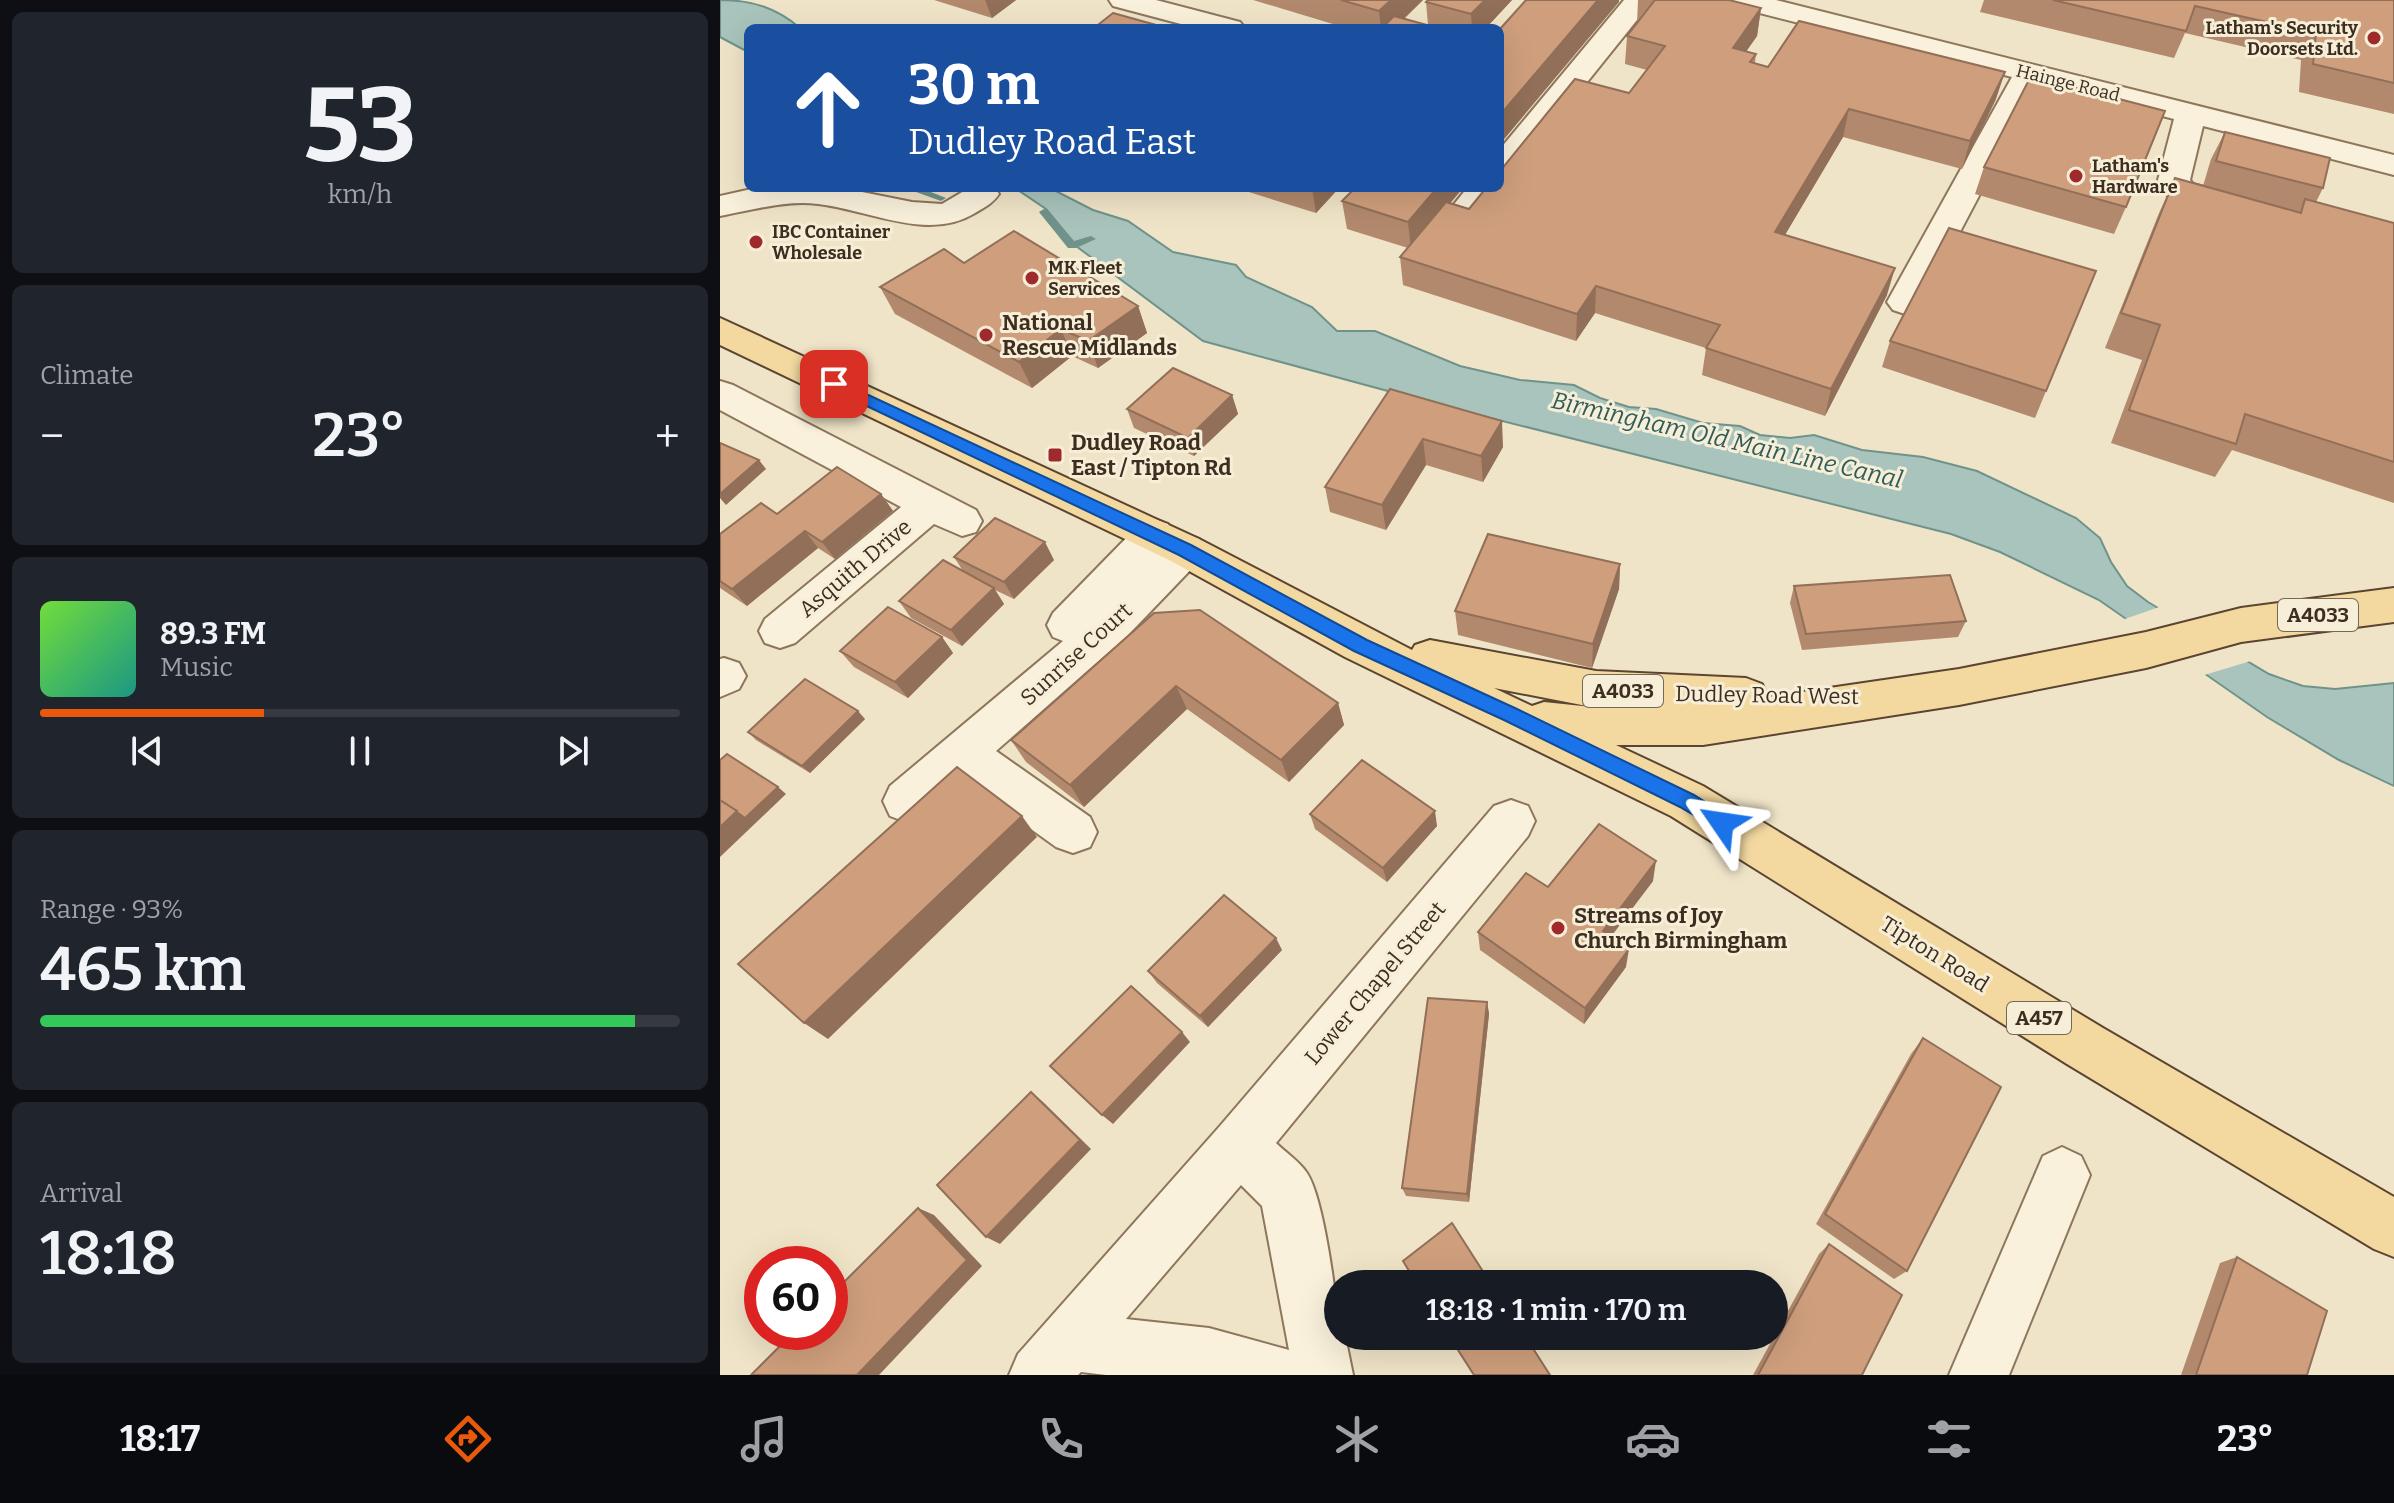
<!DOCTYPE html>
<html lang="en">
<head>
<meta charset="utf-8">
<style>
  :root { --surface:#171b24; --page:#20242c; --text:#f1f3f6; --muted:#9ea1a6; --line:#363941; --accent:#ea580c }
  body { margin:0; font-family:Bitter,serif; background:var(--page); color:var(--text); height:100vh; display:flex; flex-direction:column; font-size:30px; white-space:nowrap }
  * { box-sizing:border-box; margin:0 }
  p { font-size:26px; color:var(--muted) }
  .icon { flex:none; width:44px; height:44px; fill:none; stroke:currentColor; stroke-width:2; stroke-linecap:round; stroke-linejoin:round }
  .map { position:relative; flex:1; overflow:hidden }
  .sheet { display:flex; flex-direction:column; gap:12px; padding:12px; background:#0d0f14; width:720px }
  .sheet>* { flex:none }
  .banner { position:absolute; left:24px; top:24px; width:760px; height:168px; border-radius:12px; box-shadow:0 8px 32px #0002; background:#1a4fa0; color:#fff; overflow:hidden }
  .speed { position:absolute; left:24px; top:1246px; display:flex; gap:16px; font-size:40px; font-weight:700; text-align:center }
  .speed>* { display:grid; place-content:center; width:104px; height:104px; border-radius:50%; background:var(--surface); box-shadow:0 8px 32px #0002; line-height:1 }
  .speed .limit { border:12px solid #d22; background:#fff; color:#111 }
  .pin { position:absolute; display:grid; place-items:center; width:68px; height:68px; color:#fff; margin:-34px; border-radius:16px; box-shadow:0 4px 12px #0006 }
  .me { position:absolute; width:88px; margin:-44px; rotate:302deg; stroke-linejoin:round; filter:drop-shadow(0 0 6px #0008) }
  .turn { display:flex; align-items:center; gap:28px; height:168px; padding:0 32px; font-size:36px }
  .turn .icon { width:104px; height:104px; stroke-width:2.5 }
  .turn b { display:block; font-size:56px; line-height:68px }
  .big { font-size:60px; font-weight:600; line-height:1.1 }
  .sheet .tile { flex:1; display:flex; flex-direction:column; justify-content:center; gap:12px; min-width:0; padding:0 28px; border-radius:12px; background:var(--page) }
  .sheet .dial { align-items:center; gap:0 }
  .dial b { font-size:104px; line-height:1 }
  .song { display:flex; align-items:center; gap:24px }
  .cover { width:96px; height:96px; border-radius:12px; background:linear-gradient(135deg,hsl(100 70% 55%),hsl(170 70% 35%)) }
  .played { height:8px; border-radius:4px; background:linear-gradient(90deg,var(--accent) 35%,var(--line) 35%) }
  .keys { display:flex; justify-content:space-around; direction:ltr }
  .heat { display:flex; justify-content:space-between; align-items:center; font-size:44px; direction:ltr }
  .charge { height:12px; border-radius:6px; background:linear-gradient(90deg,#34c759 93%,var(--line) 0) }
  .trip { position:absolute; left:604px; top:1270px; width:464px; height:80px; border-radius:40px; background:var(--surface); box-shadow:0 8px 32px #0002; font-weight:600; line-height:80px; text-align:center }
  .menu { display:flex; height:128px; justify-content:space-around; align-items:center; background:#090b0e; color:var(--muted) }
  .menu .icon { width:56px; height:56px }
  .menu .active { color:var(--accent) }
  .menu b { font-size:36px; color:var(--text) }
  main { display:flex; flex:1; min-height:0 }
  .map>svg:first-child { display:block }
</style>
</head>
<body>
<main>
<section class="sheet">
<div class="tile dial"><b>53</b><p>km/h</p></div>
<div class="tile"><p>Climate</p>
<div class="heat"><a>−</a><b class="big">23°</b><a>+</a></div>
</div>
<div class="tile">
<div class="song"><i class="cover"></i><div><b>89.3 FM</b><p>Music</p></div></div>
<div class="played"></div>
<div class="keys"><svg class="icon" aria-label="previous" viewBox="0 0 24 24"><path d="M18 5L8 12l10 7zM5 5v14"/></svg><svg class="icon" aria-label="pause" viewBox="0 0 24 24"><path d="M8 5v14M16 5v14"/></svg><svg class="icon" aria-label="next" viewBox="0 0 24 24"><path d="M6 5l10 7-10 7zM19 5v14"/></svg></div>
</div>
<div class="tile"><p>Range · 93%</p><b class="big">465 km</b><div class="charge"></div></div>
<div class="tile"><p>Arrival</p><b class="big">18:18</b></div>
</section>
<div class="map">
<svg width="1674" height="1375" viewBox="0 0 1674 1375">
  <rect width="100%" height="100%" fill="#f0e4c8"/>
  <g fill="#a9c4bc" stroke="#6f938a" stroke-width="2">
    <path d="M0,0C32,0 57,8 80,28H28V52L0,37Z"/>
    <polygon points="295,188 330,188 373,210 408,221 453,252 516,265 526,277 592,307 617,331 655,331 740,366 800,380 854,385 880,398 909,407 936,409 983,423 1020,426 1040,435 1070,438 1094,435 1142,450 1203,457 1257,471 1356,518 1380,538 1391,562 1407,586 1428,602 1549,674 1583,686 1615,689 1674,683 1674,786 1619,760 1547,717 1379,600 1280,552 1231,534 727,407 483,341 356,246 326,209"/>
  </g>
  <polygon fill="#f0e4c8" points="1442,606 1534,660 1481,676 1402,620"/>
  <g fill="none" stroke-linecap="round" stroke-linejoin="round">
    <g fill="#6f938a" fill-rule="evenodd">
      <polygon points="185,188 201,188 226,198 221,201"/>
      <polygon points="324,209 328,210 354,241 371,236 376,239 356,248 348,248 319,212"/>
    </g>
    <g stroke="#8d765c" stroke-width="4">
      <g id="minor">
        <polygon points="389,0 436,0 520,22 525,28 476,28 393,6"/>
        <polygon points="904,0 933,0 791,177 780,180 780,149"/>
        <polygon points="1008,0 1056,0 1674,155 1674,175 1483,126 1470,180 1473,184 1518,196 1523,203 1518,210 1506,213 1449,198 1438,180 1454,119 1318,84 1203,302 1197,310 1185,314 1173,310 1167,302 1292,77 1012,6"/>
        <path d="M780,186L781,188C769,206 759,221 736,215L731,208L747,188Z"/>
        <path d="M36,188H122L192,202L222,204L249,188H275L279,194C273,203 265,207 255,213C208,242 150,210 98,204C66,200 32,210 0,216V196Z"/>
        <polygon points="0,381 13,385 256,510 262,521 256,532 242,536 214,524 75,643 60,648 45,643 39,631 45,619 181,507 0,410"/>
        <polygon points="434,519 448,524 454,535 453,538 465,534 479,539 485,550 479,561 408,635 276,751 370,817 377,832 370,847 353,853 336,847 243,780 202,816 186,822 170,816 163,801 170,786 343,641 333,637 327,625 333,613 420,524"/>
        <polygon points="4,658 19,663 26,676 19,689 0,697 0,659"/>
        <path d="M791,800L808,806L815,821L808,836L556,1143C565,1152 580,1162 587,1173C604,1199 618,1304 618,1336H625L633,1375H386L361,1372L358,1375H289L298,1354L500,1126L774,806ZM521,1185L542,1206L569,1350L489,1328L406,1319Z"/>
        <polygon points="1342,1147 1361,1156 1370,1175 1289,1375 1229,1375 1323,1156"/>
      </g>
    </g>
    <g stroke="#5b4430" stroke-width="4">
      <path id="major" d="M0,318L479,539L692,650L695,645L710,640L876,671L1026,678L1042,684L1048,697L1239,669L1426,632L1521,608L1674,588V622L1521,642L1426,668L1239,705L983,745H896L983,786L1383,1028L1674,1197V1257L1654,1249L1347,1064L951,816L625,657L451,561L0,345ZM774,688L872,707L824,702L812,706Z"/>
    </g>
    <use href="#minor" fill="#faf1dc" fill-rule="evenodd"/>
    <use href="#major" fill="#f3d9a0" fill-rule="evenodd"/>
  </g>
  <g fill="#b2896c">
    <polygon points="214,0 296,0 272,18"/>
    <polygon points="533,0 703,0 684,19 708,25 706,2 792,0 766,28 626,28"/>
    <polygon points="918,0 1009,0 1041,8 1037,36 1026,51 1036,54 1035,63 1048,67 1276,99 1242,169 1123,137 1065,235 1167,295 1105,416 982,375 986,348 875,313 856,341 683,285 680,257 688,248 627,229 622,201 730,203 749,209 909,93 927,70 905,64 907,36 917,23"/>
    <polygon points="1264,0 1674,0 1674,114 1579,92 1581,60 1465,33 1454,58 1260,12"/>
    <polygon points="1505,132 1603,188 1596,202 1674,223 1674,503 1512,450 1495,477 1391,443 1422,360 1385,348 1439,213 1455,178 1483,186 1491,159"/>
    <polygon points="1264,167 1406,207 1394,234 1255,194"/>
    <polygon points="516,188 619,188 596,213"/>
    <polygon points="244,263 418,306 427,333 378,368 352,356 312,388 175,314 160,287"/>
    <polygon points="1170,341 1326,391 1315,418 1162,367"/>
    <polygon points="670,389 783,447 763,482 706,465 666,530 610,512 605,487"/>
    <polygon points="512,395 518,414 474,456 414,428 407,409"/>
    <polygon points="161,494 173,511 115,559 98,548 27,606 0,588 0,534 57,514"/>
    <polygon points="234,557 334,560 294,599 275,590 284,604 242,646 191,618 179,601 243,571"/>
    <polygon points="900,564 899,589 872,668 738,635 735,611"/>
    <polygon points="1074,586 1246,621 1238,637 1082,650 1070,603"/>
    <polygon points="434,613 618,703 624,725 569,782 467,709 364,807 306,762 291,740"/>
    <polygon points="222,637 233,653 188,698 134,667 120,651"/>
    <polygon points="145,719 90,773 36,740 28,732"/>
    <polygon points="590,814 717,826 667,882 595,829"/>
    <polygon points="933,881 891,937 906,967 864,1024 760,950 758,932 828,887"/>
    <polygon points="562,950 488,1027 437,983 428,971"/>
    <polygon points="767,1002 769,1014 749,1202 686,1196 682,1188"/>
    <polygon points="1203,1038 1187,1271 1174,1279 1096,1224 1191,1054"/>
    <polygon points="1109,1244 1142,1375 1033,1375 1099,1254"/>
    <polygon points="1517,1257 1587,1375 1461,1375 1500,1263"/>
  </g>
  <g fill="#916f58">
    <polygon points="265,0 296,0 272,18"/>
    <polygon points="671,0 703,0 674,28 661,28 659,11"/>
    <polygon points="765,0 792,0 766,28 752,28 751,14"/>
    <polygon points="878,0 899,0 899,2 780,144 780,115"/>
    <polygon points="1041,8 1037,36 1010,75 1013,48"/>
    <polygon points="1285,72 1276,99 1242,169 1250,141"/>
    <polygon points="1129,109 1123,137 1050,260 1055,232"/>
    <polygon points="592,188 619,188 596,213"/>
    <polygon points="717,188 743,188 691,250 688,222"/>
    <polygon points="1175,268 1167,295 1105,416 1111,389"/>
    <polygon points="876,286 875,313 856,341 857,314"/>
    <polygon points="418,306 427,333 378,368 368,341"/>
    <polygon points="341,329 352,356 312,388 299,362"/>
    <polygon points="512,395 518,414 474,456 468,438"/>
    <polygon points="782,421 783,447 763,482 761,456"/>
    <polygon points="703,439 706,465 666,530 662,505"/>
    <polygon points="39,460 46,469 6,505 0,498 0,494"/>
    <polygon points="161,494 173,511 115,559 102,542"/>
    <polygon points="85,531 98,548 27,606 12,589"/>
    <polygon points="325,542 334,560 294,599 284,582"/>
    <polygon points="900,564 899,589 872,668 873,644"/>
    <polygon points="274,588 284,604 242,646 231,630"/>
    <polygon points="222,637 233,653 188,698 175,682"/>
    <polygon points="456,686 467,709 364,807 350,785"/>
    <polygon points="618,703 624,725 569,782 561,760"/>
    <polygon points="138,711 145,719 90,773 82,766"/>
    <polygon points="58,787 66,794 0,857 0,827 17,811"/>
    <polygon points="715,811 717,826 667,882 663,868"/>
    <polygon points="302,816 317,837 108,1039 84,1023"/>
    <polygon points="936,861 933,881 881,949 883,931"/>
    <polygon points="556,938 562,950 488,1027 480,1016"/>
    <polygon points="909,949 906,967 864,1024 865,1008"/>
    <polygon points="767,1002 769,1014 749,1202 747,1194"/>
    <polygon points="462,1032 470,1042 393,1124 382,1115"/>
    <polygon points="311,1092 323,1102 371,1149 280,1244 266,1237"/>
    <polygon points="198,1208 214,1215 262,1266 159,1375 137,1375"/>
  </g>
  <g fill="#cf9f7d" stroke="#916f58" stroke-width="2">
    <polygon points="621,0 671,0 659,11"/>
    <polygon points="708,0 765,0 751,14 706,2"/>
    <polygon points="806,0 878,0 780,115 780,29"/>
    <polygon points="935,0 1009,0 1041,8 1013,48 1036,54 1030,62 1048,67 1079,21 1285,72 1250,141 1129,109 1055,232 1175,268 1111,389 986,348 1000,325 876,286 857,314 680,257 726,202 749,209 766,188 780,188 780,171 855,79 909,93 945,46 907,36"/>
    <polygon points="1333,0 1674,0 1674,83 1593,64 1596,33 1475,6 1466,31"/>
    <polygon points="393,13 447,28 374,28"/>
    <polygon points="674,16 718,28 662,28"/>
    <polygon points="1311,76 1445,111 1406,207 1264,167"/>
    <polygon points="1505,132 1610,158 1603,188 1496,161"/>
    <polygon points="1455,178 1581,213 1585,199 1674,223 1674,462 1525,414 1516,444 1409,410 1440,325 1401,313"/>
    <polygon points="635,188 717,188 688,222 622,201"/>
    <polygon points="1229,228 1376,271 1326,391 1170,341"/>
    <polygon points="294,231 418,306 368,341 341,329 299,362 160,287 224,249 244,263"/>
    <polygon points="453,368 512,395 468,438 407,409"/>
    <polygon points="670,389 782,421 761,456 703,439 662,505 605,487"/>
    <polygon points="0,443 39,460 0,494"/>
    <polygon points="117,467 161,494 102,542 85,531 12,589 0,581 0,534 41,503 57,514"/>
    <polygon points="275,518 325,542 284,582 234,557"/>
    <polygon points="768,534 900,564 873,644 735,611"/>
    <polygon points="223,560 274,588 231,630 179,601"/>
    <polygon points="1230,575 1246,621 1086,634 1074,586"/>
    <polygon points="168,607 222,637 175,682 120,651"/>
    <polygon points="480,610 618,703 561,760 456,686 350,785 291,740 434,613"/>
    <polygon points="85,679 138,711 82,766 28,732"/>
    <polygon points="7,754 58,787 25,818 0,800 0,760"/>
    <polygon points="642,760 715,811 663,868 590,814"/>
    <polygon points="237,767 302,816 84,1023 18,964"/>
    <polygon points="0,800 17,811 0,827"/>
    <polygon points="879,824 936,861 883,931 909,949 865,1008 758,932 806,873 828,887"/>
    <polygon points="504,895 556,938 480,1016 428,971"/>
    <polygon points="411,986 462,1032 382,1115 330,1066"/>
    <polygon points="708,998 767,1002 747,1194 682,1188"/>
    <polygon points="1203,1038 1281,1087 1187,1271 1105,1214"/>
    <polygon points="311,1092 360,1140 266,1237 217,1185"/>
    <polygon points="198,1208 247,1260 137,1375 31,1375 74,1332 110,1332 110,1296"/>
    <polygon points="732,1223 771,1284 697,1284 683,1261"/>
    <polygon points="1109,1244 1182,1295 1142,1375 1038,1375"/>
    <polygon points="1517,1257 1607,1311 1587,1375 1476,1375"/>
    <polygon points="729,1336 805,1336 830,1375 754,1375"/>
  </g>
  <polygon fill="#1a73e8" stroke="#114b97" stroke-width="2" points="114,379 471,545 647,640 797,709 974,795 1009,817 1012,823 1009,829 1002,832 960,807 784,720 634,651 459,555 109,388 109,380"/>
  <g fill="#9e2a2b" stroke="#f7eed8" stroke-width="3">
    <circle cx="1654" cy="38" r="8"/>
    <circle cx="1356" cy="176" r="8"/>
    <circle cx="36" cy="242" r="8"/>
    <circle cx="312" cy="278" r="8"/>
    <circle cx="266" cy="335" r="8"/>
    <rect x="327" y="447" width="16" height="16" rx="4"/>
    <circle cx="838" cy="928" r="8"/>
  </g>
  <g text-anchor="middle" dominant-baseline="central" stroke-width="6" stroke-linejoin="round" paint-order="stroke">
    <g font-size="18" font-weight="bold" fill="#3d2e20" stroke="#f7eed8" text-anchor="start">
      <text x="1638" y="28" text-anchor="end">Latham's Security<tspan x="1638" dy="21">Doorsets Ltd.</tspan></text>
      <text x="1372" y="166">Latham's<tspan x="1372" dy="21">Hardware</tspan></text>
      <text x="52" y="232">IBC Container<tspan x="52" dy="21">Wholesale</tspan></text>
      <text x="328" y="268">MK Fleet<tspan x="328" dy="21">Services</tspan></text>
    </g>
    <g font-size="18" fill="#3d2e20" stroke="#f7eed8">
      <text transform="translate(1348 83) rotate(14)">Hainge Road</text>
    </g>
    <g fill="#f7eed8" stroke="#756857" stroke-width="2">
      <rect x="1558" y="599" width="80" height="32" rx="6"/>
      <rect x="863" y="675" width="80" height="32" rx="6"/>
      <rect x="1287" y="1002" width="64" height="32" rx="6"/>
    </g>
    <g font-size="20" font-weight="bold" fill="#3d2e20">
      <text x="1598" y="615">A4033</text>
      <text x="903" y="691">A4033</text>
      <text x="1319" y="1018">A457</text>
    </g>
    <g font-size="22" font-weight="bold" fill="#3d2e20" stroke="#f7eed8" text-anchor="start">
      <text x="282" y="322">National<tspan x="282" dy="25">Rescue Midlands</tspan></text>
      <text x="351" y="442">Dudley Road<tspan x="351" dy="25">East / Tipton Rd</tspan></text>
      <text x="854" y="915">Streams of Joy<tspan x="854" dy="25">Church Birmingham</tspan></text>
    </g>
    <g font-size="22" fill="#3d2e20" stroke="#f7eed8">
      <text transform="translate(135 568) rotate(-40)">Asquith Drive</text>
      <text transform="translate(356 654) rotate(-42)">Sunrise Court</text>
      <text transform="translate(1047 695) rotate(1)">Dudley Road West</text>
      <text transform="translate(1215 954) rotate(32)">Tipton Road</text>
      <text transform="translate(655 983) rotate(-50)">Lower Chapel Street</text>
    </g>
    <g font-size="24" font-style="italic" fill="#2f5d5a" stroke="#f7eed8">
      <text transform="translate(1007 440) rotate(13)">Birmingham Old Main Line Canal</text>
    </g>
  </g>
</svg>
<div class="speed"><div class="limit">60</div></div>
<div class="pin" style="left:114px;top:384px;background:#d93025"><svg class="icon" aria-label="arrive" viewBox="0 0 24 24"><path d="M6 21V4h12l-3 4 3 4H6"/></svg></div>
<svg class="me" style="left:1002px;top:823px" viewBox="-20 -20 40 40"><path d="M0-17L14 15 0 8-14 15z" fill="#1a73e8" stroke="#fff" stroke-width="4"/></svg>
<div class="trip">18:18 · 1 min · 170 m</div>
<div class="banner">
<div class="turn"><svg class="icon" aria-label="ahead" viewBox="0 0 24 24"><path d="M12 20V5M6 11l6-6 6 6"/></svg><div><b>30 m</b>Dudley Road East</div></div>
</div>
</div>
</main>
<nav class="menu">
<b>18:17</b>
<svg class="icon active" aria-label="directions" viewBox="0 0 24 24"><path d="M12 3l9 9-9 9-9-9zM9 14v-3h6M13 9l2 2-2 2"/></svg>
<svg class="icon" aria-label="music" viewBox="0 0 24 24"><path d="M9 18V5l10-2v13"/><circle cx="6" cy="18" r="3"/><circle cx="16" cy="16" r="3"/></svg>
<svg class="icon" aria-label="phone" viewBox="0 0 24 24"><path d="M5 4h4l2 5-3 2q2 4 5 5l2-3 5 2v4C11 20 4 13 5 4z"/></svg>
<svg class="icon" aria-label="climate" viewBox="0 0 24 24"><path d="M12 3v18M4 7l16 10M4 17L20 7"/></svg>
<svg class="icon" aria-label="car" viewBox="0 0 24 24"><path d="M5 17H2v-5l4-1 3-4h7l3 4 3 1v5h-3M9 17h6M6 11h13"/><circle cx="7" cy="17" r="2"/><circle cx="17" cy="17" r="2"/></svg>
<svg class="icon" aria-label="filters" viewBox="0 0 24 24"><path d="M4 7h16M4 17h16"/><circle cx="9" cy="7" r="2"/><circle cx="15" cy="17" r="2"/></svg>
<b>23°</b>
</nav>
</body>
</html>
